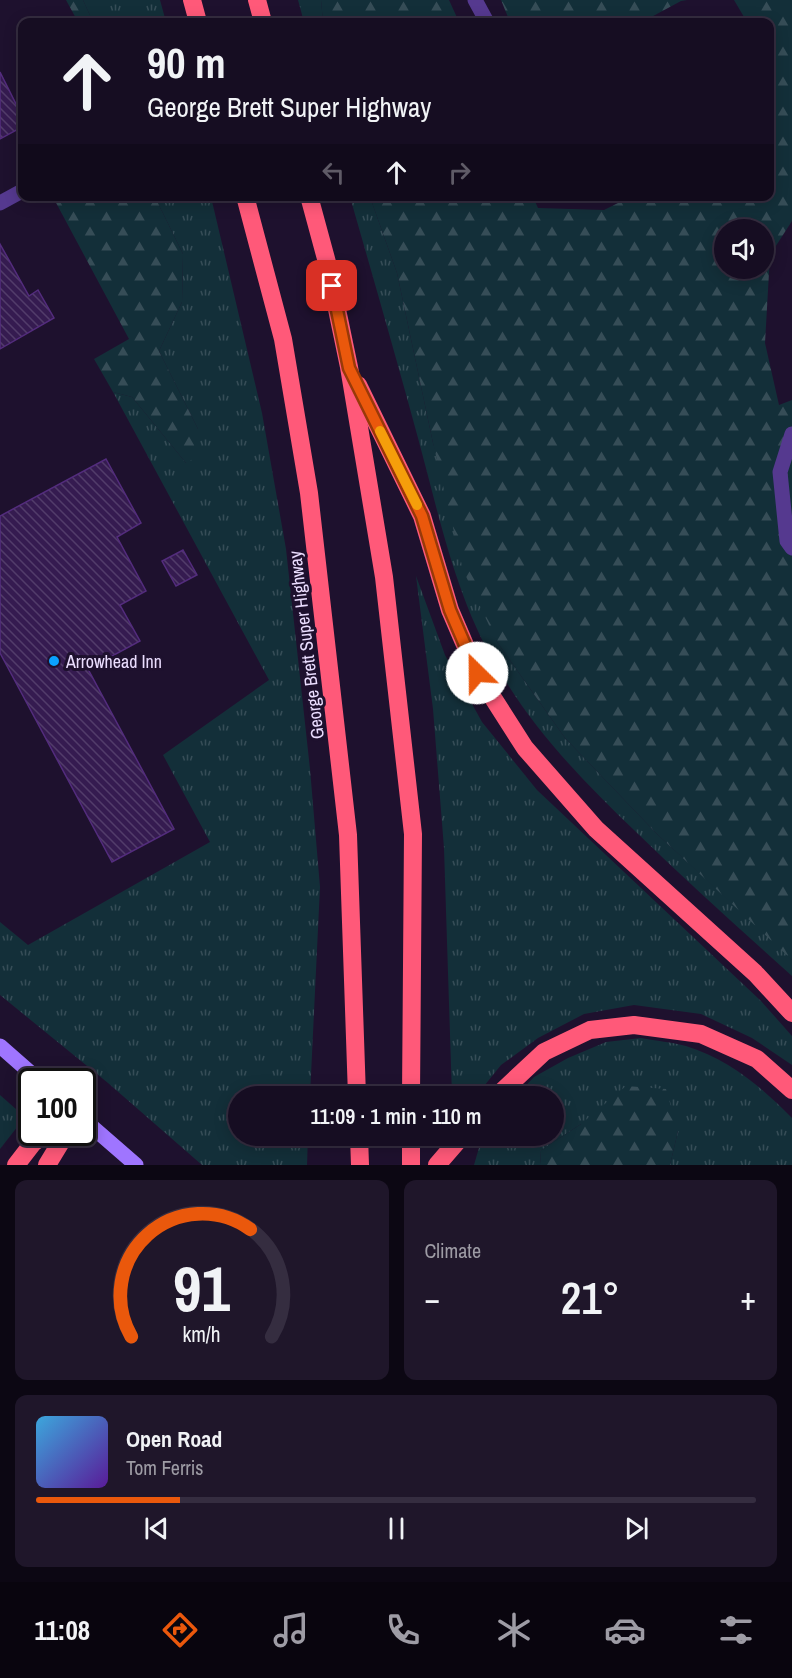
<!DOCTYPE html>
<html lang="en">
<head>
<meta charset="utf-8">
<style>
  :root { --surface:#160d22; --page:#1f162a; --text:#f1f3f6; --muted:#9e9ca5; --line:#352d40; --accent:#ea580c }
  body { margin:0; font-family:"Archivo Narrow",sans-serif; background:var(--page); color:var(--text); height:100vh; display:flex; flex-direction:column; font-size:22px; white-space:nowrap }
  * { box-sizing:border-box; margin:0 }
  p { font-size:20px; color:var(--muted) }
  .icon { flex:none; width:33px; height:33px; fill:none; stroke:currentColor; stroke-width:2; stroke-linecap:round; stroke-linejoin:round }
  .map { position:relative; height:1165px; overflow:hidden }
  .panel { display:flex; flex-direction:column; gap:15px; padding:15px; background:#0c0713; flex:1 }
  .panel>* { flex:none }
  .guide { position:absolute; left:18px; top:18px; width:756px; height:183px; border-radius:12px; box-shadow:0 3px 15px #0003,0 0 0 2px var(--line); background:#160d22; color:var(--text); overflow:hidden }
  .controls { position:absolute; left:714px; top:219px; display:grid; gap:12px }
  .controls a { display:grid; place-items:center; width:60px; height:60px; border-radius:50%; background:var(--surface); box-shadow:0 3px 15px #0003,0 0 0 2px var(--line); font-size:30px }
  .speed { position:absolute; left:18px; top:1068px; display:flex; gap:12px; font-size:30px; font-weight:700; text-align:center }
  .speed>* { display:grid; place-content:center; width:78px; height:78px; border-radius:50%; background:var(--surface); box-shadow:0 3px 15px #0003,0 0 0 2px var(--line); line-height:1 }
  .speed .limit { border:3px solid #111; border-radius:9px; background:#fff; color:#111 }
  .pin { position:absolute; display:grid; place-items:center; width:51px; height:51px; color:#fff; margin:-26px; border-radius:12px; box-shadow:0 3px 9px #0006 }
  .me { position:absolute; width:66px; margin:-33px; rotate:337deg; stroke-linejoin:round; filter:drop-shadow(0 0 4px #0008) }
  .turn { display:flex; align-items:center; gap:21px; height:126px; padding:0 30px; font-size:27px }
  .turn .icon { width:78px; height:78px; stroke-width:2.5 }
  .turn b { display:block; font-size:42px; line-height:51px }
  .lanes { display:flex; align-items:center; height:57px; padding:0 30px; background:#0003; justify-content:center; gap:30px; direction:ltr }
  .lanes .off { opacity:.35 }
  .big { font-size:45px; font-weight:600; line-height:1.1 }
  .panel .widget { flex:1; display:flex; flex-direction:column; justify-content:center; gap:9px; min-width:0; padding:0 21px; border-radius:12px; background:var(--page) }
  .panel .dial { align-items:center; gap:0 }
  .dial svg { height:156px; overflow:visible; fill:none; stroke:var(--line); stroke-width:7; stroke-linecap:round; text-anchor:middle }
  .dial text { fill:var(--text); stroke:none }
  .song { display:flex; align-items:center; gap:18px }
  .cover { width:72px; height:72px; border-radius:9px; background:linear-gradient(135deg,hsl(200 70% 55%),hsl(270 70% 35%)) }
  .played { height:6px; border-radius:3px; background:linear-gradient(90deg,var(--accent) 20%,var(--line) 20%) }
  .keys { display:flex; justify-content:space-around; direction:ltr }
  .heat { display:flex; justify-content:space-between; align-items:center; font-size:33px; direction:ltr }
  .panel .tiles { flex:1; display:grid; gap:15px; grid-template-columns:1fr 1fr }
  .widget:last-child { grid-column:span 2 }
  .trip { position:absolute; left:228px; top:1086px; width:336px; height:60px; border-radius:30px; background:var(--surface); box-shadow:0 3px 15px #0003,0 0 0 2px var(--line); font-weight:600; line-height:60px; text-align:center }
  .tabs { display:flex; height:96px; justify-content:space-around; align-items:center; background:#09050e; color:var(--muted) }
  .tabs .icon { width:42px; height:42px }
  .tabs .selected { color:var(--accent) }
  .tabs b { font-size:27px; color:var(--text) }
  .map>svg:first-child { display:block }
</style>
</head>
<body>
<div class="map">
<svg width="792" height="1165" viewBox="0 0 792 1165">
  <defs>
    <pattern id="grass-tufts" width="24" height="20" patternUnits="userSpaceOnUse" patternTransform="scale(1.5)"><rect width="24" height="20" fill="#132f39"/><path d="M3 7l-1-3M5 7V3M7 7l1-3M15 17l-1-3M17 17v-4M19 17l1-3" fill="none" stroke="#364d57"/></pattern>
    <pattern id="forest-firs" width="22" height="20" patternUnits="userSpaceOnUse" patternTransform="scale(1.5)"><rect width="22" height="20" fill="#132f39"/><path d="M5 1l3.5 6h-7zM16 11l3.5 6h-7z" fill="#364d57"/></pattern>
    <pattern id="building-back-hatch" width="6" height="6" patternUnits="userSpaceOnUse" patternTransform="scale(1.5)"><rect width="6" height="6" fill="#351b50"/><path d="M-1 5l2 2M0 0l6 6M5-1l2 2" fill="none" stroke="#523c6a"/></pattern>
  </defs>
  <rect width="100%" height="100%" fill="#1e112e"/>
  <g fill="url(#grass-tufts)">
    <polygon points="83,0 160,0 166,22 93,22"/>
    <polygon points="298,0 321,0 323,22 304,22"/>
    <polygon points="155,197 211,197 262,413 286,549 310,769 320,887 310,1096 238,1096 238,1136 308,1136 307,1165 202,1165 108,1083 0,995 0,922 28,945 210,842 163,755 269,680 113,392 132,397 186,463 198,429 159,351 182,302 183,254"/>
    <path d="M350,197H370L397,273L433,443L497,642L565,738L657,834L784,951L792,960V976C739,928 686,881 635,831C586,784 539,736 503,677C457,605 440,519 418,438C396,357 373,277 350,197Z"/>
    <polygon points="416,576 445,655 482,722 537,790 761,1001 792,1036 792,1065 752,1038 701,1014 634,1005 584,1014 538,1038 501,1065 476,1096 452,1096 444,848 433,709"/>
    <path d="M641,1038C656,1041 672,1042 686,1046C730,1060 760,1086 792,1118V1165H670L678,1131L581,1124L540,1151L541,1165H474L481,1141L485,1136H554V1096H516L534,1077L568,1058L606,1042Z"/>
    <polygon points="0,1095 25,1117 0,1149"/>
  </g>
  <g fill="url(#forest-firs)" fill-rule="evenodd">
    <polygon points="66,0 83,0 93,22 78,22"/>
    <polygon points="321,0 449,0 459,22 323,22"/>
    <polygon points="501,0 687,0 681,1 642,22 510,22"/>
    <path d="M734,0H792V221L770,255L765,343L779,405L792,400V960L657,834L565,738L497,642L463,570L433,443L397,273L370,197H533L538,208L604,210L630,197L770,196V22H747ZM724,230H764V268H724Z"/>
    <polygon points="57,197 155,197 183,254 182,302 159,351 198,429 199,456 186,463 132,397 113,392 94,359 129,339 54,199"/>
    <polygon points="626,1086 666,1089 678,1131 670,1165 541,1165 540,1151 581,1124"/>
  </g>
  <g fill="url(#building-back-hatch)" stroke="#532c7d" stroke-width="1.5">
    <polygon points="0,72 22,116 22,127 0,139"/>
    <polygon points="0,244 29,296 38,290 54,318 0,349"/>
    <polygon points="106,459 141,523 117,537 146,591 120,605 140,641 88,669 174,829 112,862 0,653 0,516"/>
    <polygon points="183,550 197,575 176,586 162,561"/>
  </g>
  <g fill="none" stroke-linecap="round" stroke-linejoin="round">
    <polyline stroke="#55398f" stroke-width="15" points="792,434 780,472 787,541 792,548"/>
    <g stroke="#55398f" stroke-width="15">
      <polyline points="475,0 487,22"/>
      <polyline points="0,203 22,191"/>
    </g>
    <g stroke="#9f75ff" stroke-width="15">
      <polyline points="0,1046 41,1082"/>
      <polyline points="82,1118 136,1165"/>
    </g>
    <g stroke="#ff5979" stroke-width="18">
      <polyline points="192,0 198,22"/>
      <polyline points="257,0 263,22"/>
      <polyline points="245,196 283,339 309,493 348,835 357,1096"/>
      <polyline points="309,196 328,266 349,367 384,577 413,834 411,1096"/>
      <polyline points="358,385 422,516 450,610 477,673 525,748 596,829 755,973 792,1013"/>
      <polyline points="497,1096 544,1052 590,1030 634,1025 701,1034 757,1059 792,1090"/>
      <polyline points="359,1136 360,1165"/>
      <polyline points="16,1165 33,1143 48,1132"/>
      <polyline points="47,1165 67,1132"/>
      <polyline points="411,1165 411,1136"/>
      <polyline points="437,1165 462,1136"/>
    </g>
  </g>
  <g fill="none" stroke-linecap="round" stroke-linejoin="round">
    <g stroke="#983908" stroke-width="15">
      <polyline id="route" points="332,286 349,368 422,516 450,610 477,673"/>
    </g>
    <use href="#route" stroke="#ea580c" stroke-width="10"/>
    <polyline stroke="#f59e0b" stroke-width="10" points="380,431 417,505"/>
  </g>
  <circle fill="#0aa1ff" stroke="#1e112e" stroke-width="2" cx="54" cy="661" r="6"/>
  <g text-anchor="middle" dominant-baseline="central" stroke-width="6" stroke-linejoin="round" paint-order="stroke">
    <g font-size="18" fill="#ebdeff" stroke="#1e112e">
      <text transform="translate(306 645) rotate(-97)">George Brett Super Highway</text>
    </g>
    <g font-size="18" fill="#ebdeff" stroke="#1e112e" text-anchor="start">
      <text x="66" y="661">Arrowhead Inn</text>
    </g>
  </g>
</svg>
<div class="controls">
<a><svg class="icon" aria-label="sound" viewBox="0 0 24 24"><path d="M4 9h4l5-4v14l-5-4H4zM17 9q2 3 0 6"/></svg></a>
</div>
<div class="speed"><div class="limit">100</div></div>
<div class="pin" style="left:332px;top:286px;background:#d93025"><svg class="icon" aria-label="arrive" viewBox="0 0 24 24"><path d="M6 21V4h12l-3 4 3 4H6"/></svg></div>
<svg class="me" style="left:477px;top:673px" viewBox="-20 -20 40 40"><circle r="19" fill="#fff"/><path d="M0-13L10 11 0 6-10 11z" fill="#ea580c"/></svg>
<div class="trip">11:09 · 1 min · 110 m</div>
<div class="guide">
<div class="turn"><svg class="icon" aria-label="ahead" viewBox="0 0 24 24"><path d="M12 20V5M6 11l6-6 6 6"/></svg><div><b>90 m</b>George Brett Super Highway</div></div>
<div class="lanes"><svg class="icon off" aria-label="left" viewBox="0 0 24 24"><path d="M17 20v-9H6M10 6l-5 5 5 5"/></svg><svg class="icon" aria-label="ahead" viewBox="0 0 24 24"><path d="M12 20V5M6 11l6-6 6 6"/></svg><svg class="icon off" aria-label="right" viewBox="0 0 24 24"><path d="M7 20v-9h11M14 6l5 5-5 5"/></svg></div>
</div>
</div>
<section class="panel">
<div class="tiles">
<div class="widget dial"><svg viewBox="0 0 100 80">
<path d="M14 69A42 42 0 1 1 86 69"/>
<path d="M14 69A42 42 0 0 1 75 14" stroke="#ea580c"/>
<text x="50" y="56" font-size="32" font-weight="700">91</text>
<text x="50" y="72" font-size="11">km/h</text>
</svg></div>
<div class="widget"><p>Climate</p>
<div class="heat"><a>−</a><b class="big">21°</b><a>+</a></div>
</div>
<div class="widget">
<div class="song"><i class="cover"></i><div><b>Open Road</b><p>Tom Ferris</p></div></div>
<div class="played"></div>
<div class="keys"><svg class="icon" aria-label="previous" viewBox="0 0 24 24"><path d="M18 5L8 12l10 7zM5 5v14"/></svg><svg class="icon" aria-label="pause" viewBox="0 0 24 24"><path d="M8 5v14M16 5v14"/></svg><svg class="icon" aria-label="next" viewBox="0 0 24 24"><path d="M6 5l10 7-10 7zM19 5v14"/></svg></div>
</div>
</div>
</section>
<nav class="tabs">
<b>11:08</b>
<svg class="icon selected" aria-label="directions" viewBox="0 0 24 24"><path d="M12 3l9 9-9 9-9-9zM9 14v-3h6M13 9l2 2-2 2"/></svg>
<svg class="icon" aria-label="music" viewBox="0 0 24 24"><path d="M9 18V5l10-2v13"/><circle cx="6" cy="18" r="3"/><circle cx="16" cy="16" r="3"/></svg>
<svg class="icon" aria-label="phone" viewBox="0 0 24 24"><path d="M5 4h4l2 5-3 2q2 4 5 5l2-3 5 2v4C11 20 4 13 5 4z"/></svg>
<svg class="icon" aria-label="climate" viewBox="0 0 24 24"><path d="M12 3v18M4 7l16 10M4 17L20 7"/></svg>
<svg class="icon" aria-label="car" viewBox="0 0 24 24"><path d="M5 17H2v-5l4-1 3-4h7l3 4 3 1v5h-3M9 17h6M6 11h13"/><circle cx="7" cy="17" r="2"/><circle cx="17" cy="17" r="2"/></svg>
<svg class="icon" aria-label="filters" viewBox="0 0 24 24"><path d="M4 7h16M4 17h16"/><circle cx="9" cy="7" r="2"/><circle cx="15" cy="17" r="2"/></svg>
</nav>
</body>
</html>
